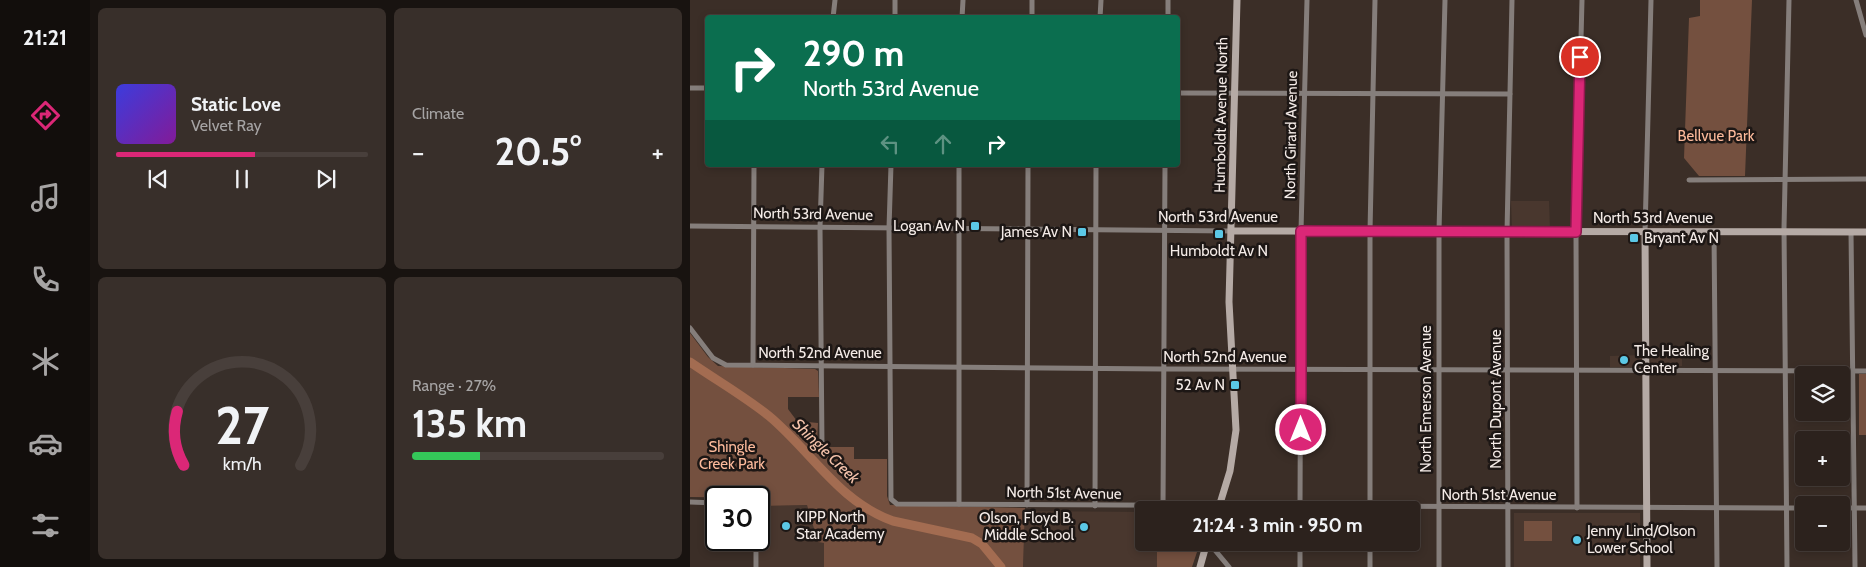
<!DOCTYPE html>
<html lang="en">
<head>
<meta charset="utf-8">
<style>
  :root { --surface:#2c221d; --page:#382f2a; --text:#f1f3f6; --muted:#a6a4a4; --line:#483f3b; --accent:#db2777 }
  body { margin:0; font-family:Cabin,sans-serif; background:var(--page); color:var(--text); height:100vh; display:flex; flex-direction:column; font-size:19px; white-space:nowrap }
  * { box-sizing:border-box; margin:0 }
  p { font-size:16px; color:var(--muted) }
  .icon { flex:none; width:28px; height:28px; fill:none; stroke:currentColor; stroke-width:2; stroke-linecap:round; stroke-linejoin:round }
  .map { position:relative; flex:1; overflow:hidden }
  .details { display:flex; flex-direction:column; gap:8px; padding:8px; background:#181310; width:600px }
  .details>* { flex:none }
  .banner { position:absolute; left:15px; top:15px; width:475px; height:152px; border-radius:5px; box-shadow:0 2px 8px #0003,0 0 0 1px var(--line); background:#0b6e4f; color:#fff; overflow:hidden }
  .tools { position:absolute; left:1105px; top:366px; display:grid; gap:10px }
  .tools a { display:grid; place-items:center; width:55px; height:55px; border-radius:5px; background:var(--surface); box-shadow:0 2px 8px #0003,0 0 0 1px var(--line); font-size:25px }
  .speed { position:absolute; left:15px; top:486px; display:flex; gap:10px; font-size:25px; font-weight:700; text-align:center }
  .speed>* { display:grid; place-content:center; width:65px; height:65px; border-radius:50%; background:var(--surface); box-shadow:0 2px 8px #0003,0 0 0 1px var(--line); line-height:1 }
  .speed .limit { border:2px solid #111; border-radius:8px; background:#fff; color:#111 }
  .pin { position:absolute; display:grid; place-items:center; width:42px; height:42px; color:#fff; margin:-21px; border:2px solid #fff; border-radius:50%; box-shadow:0 1px 5px #0007 }
  .me { position:absolute; width:55px; margin:-28px; rotate:0deg; stroke-linejoin:round; filter:drop-shadow(0 0 4px #0008) }
  .turn { display:flex; align-items:center; gap:18px; height:105px; padding:0 15px; font-size:22px }
  .turn .icon { width:65px; height:65px; stroke-width:2.5 }
  .turn b { display:block; font-size:35px; line-height:42px }
  .lanes { display:flex; align-items:center; height:48px; padding:0 15px; background:#0003; justify-content:center; gap:25px; direction:ltr }
  .lanes .off { opacity:.35 }
  .big { font-size:38px; font-weight:800; line-height:1.1 }
  .details .card { flex:1; display:flex; flex-direction:column; justify-content:center; gap:8px; min-width:0; padding:0 18px; border-radius:8px; background:var(--page) }
  .details .dial { align-items:center; gap:0 }
  .dial svg { height:130px; overflow:visible; fill:none; stroke:var(--line); stroke-width:7; stroke-linecap:round; text-anchor:middle }
  .dial text { fill:var(--text); stroke:none }
  .song { display:flex; align-items:center; gap:15px }
  .cover { width:60px; height:60px; border-radius:8px; background:linear-gradient(135deg,hsl(240 70% 55%),hsl(290 70% 35%)) }
  .played { height:5px; border-radius:2px; background:linear-gradient(90deg,var(--accent) 55%,var(--line) 55%) }
  .keys { display:flex; justify-content:space-around; direction:ltr }
  .heat { display:flex; justify-content:space-between; align-items:center; font-size:28px; direction:ltr }
  .charge { height:8px; border-radius:4px; background:linear-gradient(90deg,#34c759 27%,var(--line) 0) }
  .details .tiles { flex:1; display:grid; gap:8px; grid-template-columns:repeat(2,1fr) }
  .trip { position:absolute; left:445px; top:501px; width:285px; height:50px; border-radius:5px; background:var(--surface); box-shadow:0 2px 8px #0003,0 0 0 1px var(--line); font-weight:800; line-height:50px; text-align:center }
  main { display:flex; flex:1; min-height:0 }
  .tab-bar { display:flex; flex-direction:column; width:90px; justify-content:space-around; align-items:center; background:#120e0c; color:var(--muted) }
  .tab-bar .icon { width:35px; height:35px }
  .tab-bar .on { color:var(--accent) }
  .tab-bar b { font-size:22px; color:var(--text) }
  .map>svg:first-child { display:block }
</style>
</head>
<body>
<main>
<nav class="tab-bar">
<b>21:21</b>
<svg class="icon on" aria-label="directions" viewBox="0 0 24 24"><path d="M12 3l9 9-9 9-9-9zM9 14v-3h6M13 9l2 2-2 2"/></svg>
<svg class="icon" aria-label="music" viewBox="0 0 24 24"><path d="M9 18V5l10-2v13"/><circle cx="6" cy="18" r="3"/><circle cx="16" cy="16" r="3"/></svg>
<svg class="icon" aria-label="phone" viewBox="0 0 24 24"><path d="M5 4h4l2 5-3 2q2 4 5 5l2-3 5 2v4C11 20 4 13 5 4z"/></svg>
<svg class="icon" aria-label="climate" viewBox="0 0 24 24"><path d="M12 3v18M4 7l16 10M4 17L20 7"/></svg>
<svg class="icon" aria-label="car" viewBox="0 0 24 24"><path d="M5 17H2v-5l4-1 3-4h7l3 4 3 1v5h-3M9 17h6M6 11h13"/><circle cx="7" cy="17" r="2"/><circle cx="17" cy="17" r="2"/></svg>
<svg class="icon" aria-label="filters" viewBox="0 0 24 24"><path d="M4 7h16M4 17h16"/><circle cx="9" cy="7" r="2"/><circle cx="15" cy="17" r="2"/></svg>
</nav>
<section class="details">
<div class="tiles">
<div class="card">
<div class="song"><i class="cover"></i><div><b>Static Love</b><p>Velvet Ray</p></div></div>
<div class="played"></div>
<div class="keys"><svg class="icon" aria-label="previous" viewBox="0 0 24 24"><path d="M18 5L8 12l10 7zM5 5v14"/></svg><svg class="icon" aria-label="pause" viewBox="0 0 24 24"><path d="M8 5v14M16 5v14"/></svg><svg class="icon" aria-label="next" viewBox="0 0 24 24"><path d="M6 5l10 7-10 7zM19 5v14"/></svg></div>
</div>
<div class="card"><p>Climate</p>
<div class="heat"><a>−</a><b class="big">20.5°</b><a>+</a></div>
</div>
<div class="card dial"><svg viewBox="0 0 100 80">
<path d="M14 69A42 42 0 1 1 86 69"/>
<path d="M14 69A42 42 0 0 1 10 36" stroke="#db2777"/>
<text x="50" y="56" font-size="32" font-weight="700">27</text>
<text x="50" y="72" font-size="11">km/h</text>
</svg></div>
<div class="card"><p>Range · 27%</p><b class="big">135 km</b><div class="charge"></div></div>
</div>
</section>
<div class="map">
<svg width="1176" height="567" viewBox="0 0 1176 567">
  <rect width="100%" height="100%" fill="#3b2e27"/>
  <g fill="#49372e">
    <polygon points="821,201 859,201 860,230 822,229"/>
    <polygon points="952,355 952,364 949,367 920,367 920,356"/>
    <polygon points="959,356 992,356 992,366 962,366"/>
    <polygon points="117,505 134,542 134,567 69,567 69,506"/>
    <polygon points="335,511 454,512 454,542 467,543 467,567 333,567"/>
    <rect x="824" y="513" width="126" height="54"/>
  </g>
  <g fill="#74503f">
    <polygon points="1010,0 1062,0 1055,176 1009,176 994,158 999,18 1010,16"/>
    <polygon points="0,333 18,357 28,366 125,369 128,371 129,397 98,397 98,409 107,421 128,423 127,442 131,447 164,447 164,459 197,459 197,496 200,505 335,508 333,567 134,567 134,543 128,542 117,505 69,506 69,498 0,497"/>
    <rect x="1169" y="374" width="7" height="61"/>
    <rect x="834" y="521" width="28" height="20"/>
    <polygon points="467,543 510,543 502,567 467,567"/>
  </g>
  <g fill="none" stroke-linecap="round" stroke-linejoin="round">
    <path stroke="#a36c51" stroke-width="9" d="M0,362C26,380 54,396 79,416C121,451 149,502 203,521L282,538L292,544L311,567"/>
    <g stroke="#857e7b" stroke-width="5">
      <polyline points="1166,0 1176,35"/>
      <polyline points="143,18 145,0"/>
      <polyline points="205,18 205,0"/>
      <polyline points="272,18 273,0"/>
      <polyline points="342,18 342,0"/>
      <polyline points="410,18 411,0"/>
      <polyline points="478,18 478,0"/>
      <polyline points="0,88 18,88"/>
      <polyline points="488,93 820,94"/>
      <polyline points="201,165 199,228 201,499 207,504 1114,508"/>
      <polyline points="269,165 269,504"/>
      <polyline points="999,180 1176,179"/>
      <polyline points="0,226 542,231"/>
      <polyline points="955,232 961,0"/>
      <polyline points="1024,232 1027,567"/>
      <polyline points="1161,232 1165,567"/>
      <polyline points="0,328 23,358 36,365 473,369 1176,371"/>
      <polyline points="63,365 64,165"/>
      <polyline points="132,446 130,227 132,165"/>
      <polyline points="0,502 26,503"/>
      <polyline points="337,505 338,165"/>
      <polyline points="405,506 406,165"/>
      <polyline points="473,507 475,165"/>
      <polyline points="887,508 886,232 892,0"/>
      <polyline points="1151,508 1176,508"/>
      <polyline points="610,510 611,231 617,0"/>
      <polyline points="680,510 680,231 685,0"/>
      <polyline points="66,540 66,567"/>
      <polyline points="680,542 680,567"/>
      <polyline points="516,546 524,549 539,567"/>
      <polyline points="610,567 610,542"/>
      <polyline points="749,567 749,231 755,0"/>
      <polyline points="818,567 817,232 822,0"/>
      <polyline points="1097,567 1094,228 1099,0"/>
    </g>
    <g stroke="#b5aaa5" stroke-width="7">
      <polyline points="542,231 1176,232"/>
      <polyline points="955,232 957,567"/>
      <polyline points="528,510 540,471 546,430 539,302 547,0"/>
      <polyline points="510,567 517,542"/>
    </g>
  </g>
  <g fill="none" stroke-linecap="round" stroke-linejoin="round">
    <g stroke="#8e194d" stroke-width="12">
      <polyline id="route" points="611,430 611,231 886,232 890,57"/>
    </g>
    <use href="#route" stroke="#db2777" stroke-width="9"/>
  </g>
  <g fill="#5bc8e6" stroke="#1d1715" stroke-width="2">
    <rect x="280" y="221" width="10" height="10" rx="2.5"/>
    <rect x="387" y="227" width="10" height="10" rx="2.5"/>
    <rect x="524" y="229" width="10" height="10" rx="2.5"/>
    <rect x="939" y="233" width="10" height="10" rx="2.5"/>
    <circle cx="934" cy="360" r="5"/>
    <rect x="540" y="380" width="10" height="10" rx="2.5"/>
    <circle cx="96" cy="526" r="5"/>
    <circle cx="394" cy="527" r="5"/>
    <circle cx="887" cy="540" r="5"/>
  </g>
  <g text-anchor="middle" dominant-baseline="central" stroke-width="5" stroke-linejoin="round" paint-order="stroke">
    <g font-size="15" fill="#f4ebe7" stroke="#1d1715">
      <text transform="translate(531 115) rotate(-89)">Humboldt Avenue North</text>
      <text transform="translate(601 135) rotate(-89)">North Girard Avenue</text>
      <text transform="translate(123 214) rotate(1)">North 53rd Avenue</text>
      <text x="528" y="217">North 53rd Avenue</text>
      <text x="963" y="218">North 53rd Avenue</text>
      <text x="130" y="353">North 52nd Avenue</text>
      <text x="535" y="357">North 52nd Avenue</text>
      <text transform="translate(736 399) rotate(-90)">North Emerson Avenue</text>
      <text transform="translate(806 399) rotate(-90)">North Dupont Avenue</text>
      <text transform="translate(374 493) rotate(1)">North 51st Avenue</text>
      <text x="809" y="495">North 51st Avenue</text>
    </g>
    <g font-size="15" fill="#fdba9b" stroke="#1d1715">
      <text x="1026" y="136">Bellvue Park</text>
      <text x="42" y="447">Shingle<tspan x="42" dy="17">Creek Park</tspan></text>
    </g>
    <g font-size="15" fill="#f4ebe7" stroke="#1d1715" text-anchor="end">
      <text x="275" y="226">Logan Av N</text>
      <text x="382" y="232">James Av N</text>
      <text x="954" y="238" text-anchor="start">Bryant Av N</text>
      <text x="529" y="251" text-anchor="middle">Humboldt Av N</text>
      <text x="944" y="351" text-anchor="start">The Healing<tspan x="944" dy="17">Center</tspan></text>
      <text x="535" y="385">52 Av N</text>
      <text x="106" y="517" text-anchor="start">KIPP North<tspan x="106" dy="17">Star Academy</tspan></text>
      <text x="384" y="518">Olson, Floyd B.<tspan x="384" dy="17">Middle School</tspan></text>
      <text x="897" y="531" text-anchor="start">Jenny Lind/Olson<tspan x="897" dy="17">Lower School</tspan></text>
    </g>
    <g font-size="16" font-style="italic" fill="#f5c3ab" stroke="#1d1715">
      <text transform="translate(136 451) rotate(44)">Shingle Creek</text>
    </g>
  </g>
</svg>
<div class="tools">
<a><svg class="icon" aria-label="layers" viewBox="0 0 24 24"><path d="M12 4l9 5-9 5-9-5zM3 14l9 5 9-5"/></svg></a>
<a>+</a>
<a>−</a>
</div>
<div class="speed"><div class="limit">30</div></div>
<div class="pin" style="left:890px;top:57px;background:#d93025"><svg class="icon" aria-label="arrive" viewBox="0 0 24 24"><path d="M6 21V4h12l-3 4 3 4H6"/></svg></div>
<svg class="me" style="left:611px;top:430px" viewBox="-20 -20 40 40"><circle r="17" fill="#db2777" stroke="#fff" stroke-width="3"/><path d="M0-11L8 9 0 5-8 9z" fill="#fff"/></svg>
<div class="trip">21:24 · 3 min · 950 m</div>
<div class="banner">
<div class="turn"><svg class="icon" aria-label="right" viewBox="0 0 24 24"><path d="M7 20v-9h11M14 6l5 5-5 5"/></svg><div><b>290 m</b>North 53rd Avenue</div></div>
<div class="lanes"><svg class="icon off" aria-label="left" viewBox="0 0 24 24"><path d="M17 20v-9H6M10 6l-5 5 5 5"/></svg><svg class="icon off" aria-label="ahead" viewBox="0 0 24 24"><path d="M12 20V5M6 11l6-6 6 6"/></svg><svg class="icon" aria-label="right" viewBox="0 0 24 24"><path d="M7 20v-9h11M14 6l5 5-5 5"/></svg></div>
</div>
</div>
</main>
</body>
</html>
